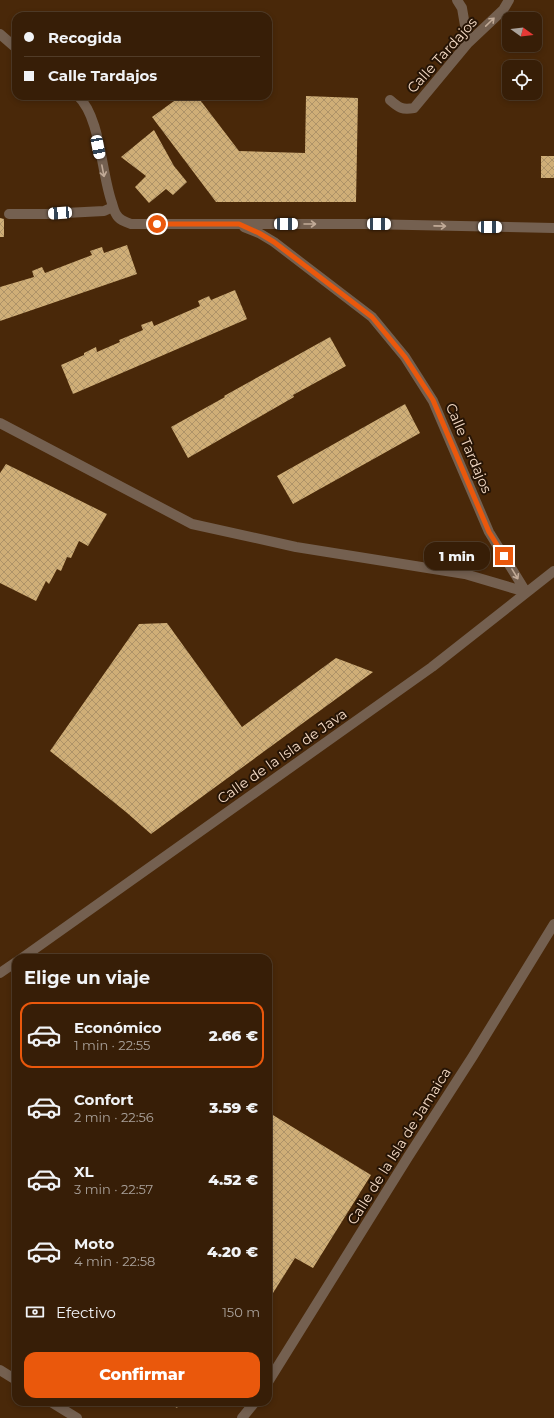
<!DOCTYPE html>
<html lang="es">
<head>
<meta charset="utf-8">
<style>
  body { margin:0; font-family:Montserrat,sans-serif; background:#3e2711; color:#f1f3f6; height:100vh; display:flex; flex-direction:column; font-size:15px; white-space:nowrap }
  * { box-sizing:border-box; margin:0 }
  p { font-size:13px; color:#aaa29b }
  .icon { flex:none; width:22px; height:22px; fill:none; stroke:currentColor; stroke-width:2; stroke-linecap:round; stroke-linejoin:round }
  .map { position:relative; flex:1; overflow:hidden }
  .panel { position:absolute; left:12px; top:954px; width:260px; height:452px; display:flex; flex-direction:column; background:#371e07; border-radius:12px; box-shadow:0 2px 6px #0003,0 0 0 1px #513c28 }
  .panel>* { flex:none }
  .top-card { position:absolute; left:12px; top:12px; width:260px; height:88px; border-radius:12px; box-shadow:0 2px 6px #0003,0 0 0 1px #513c28; display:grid; align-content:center; height:88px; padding:0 12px; background:#371e07 }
  .needle { width:26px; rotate:105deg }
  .controls { position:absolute; left:502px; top:12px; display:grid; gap:8px }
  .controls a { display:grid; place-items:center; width:40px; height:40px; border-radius:8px; background:#371e07; box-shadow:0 2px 6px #0003,0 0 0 1px #513c28; font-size:20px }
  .end { position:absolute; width:18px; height:18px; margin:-9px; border:5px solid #ea580c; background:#fff; box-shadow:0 0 0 2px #fff }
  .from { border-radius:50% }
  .bubble { position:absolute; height:28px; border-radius:12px; background:#371e07; box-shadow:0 2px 6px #0003,0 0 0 1px #513c28; font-size:13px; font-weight:800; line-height:28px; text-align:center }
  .car { position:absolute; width:12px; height:24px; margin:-12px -6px; border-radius:5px; box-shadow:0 0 3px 1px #0007; background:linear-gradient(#fff 24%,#345 0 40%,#fff 0 76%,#345 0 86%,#fff 0) }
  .top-card b { display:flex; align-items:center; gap:14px; height:38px; font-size:15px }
  .top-card b+b { border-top:1px solid #513c28 }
  .top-card i { width:10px; height:10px; background:#f1f3f6 }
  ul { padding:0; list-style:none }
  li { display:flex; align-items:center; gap:12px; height:66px; margin:0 8px 6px; padding:0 4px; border:2px solid transparent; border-radius:12px }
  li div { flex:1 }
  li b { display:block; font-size:15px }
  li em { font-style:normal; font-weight:800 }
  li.selected { border-color:#ea580c }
  li>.icon { width:36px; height:36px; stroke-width:1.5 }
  h2 { padding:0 12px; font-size:18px; line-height:48px }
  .pay { display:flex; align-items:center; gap:10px; height:44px; padding:0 12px; font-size:15px }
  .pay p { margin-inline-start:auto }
  .cta { display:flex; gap:8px; margin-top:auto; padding:8px 12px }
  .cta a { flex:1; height:46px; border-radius:12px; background:#ea580c; color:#fff; font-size:16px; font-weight:800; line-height:46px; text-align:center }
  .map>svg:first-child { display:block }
  .building { fill:url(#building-cross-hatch) }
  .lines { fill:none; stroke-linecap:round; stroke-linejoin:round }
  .minor { stroke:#746050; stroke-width:10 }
  .oneway { stroke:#c1aa97 }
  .route { stroke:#ea580c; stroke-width:5 }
  .labels { text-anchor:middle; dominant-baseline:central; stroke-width:4; stroke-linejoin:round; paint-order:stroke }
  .street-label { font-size:14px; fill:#f5dbc6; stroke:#261405 }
</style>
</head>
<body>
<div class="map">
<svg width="554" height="1418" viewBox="0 0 554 1418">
  <defs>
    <pattern id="building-cross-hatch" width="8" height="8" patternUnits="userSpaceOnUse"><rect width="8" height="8" fill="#cfae77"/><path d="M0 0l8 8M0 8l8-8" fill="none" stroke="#ae9368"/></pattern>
  </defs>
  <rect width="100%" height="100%" fill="#492809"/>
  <path class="building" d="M181 96H197L239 151 305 153 306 96 358 98 356 202H216L152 117Z
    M154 130 174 166 187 182 173 195 166 189 149 203 135 187 146 176 121 157Z
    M541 156H554V178H541Z
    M0 218 4 219V237H0Z
    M127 245 137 274 0 321V287L34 277 32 271 42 267 45 273 92 255 90 251 102 247 104 253Z
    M235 290 247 319 73 394 61 365 84 355V353L96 347 97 352 120 342 119 340 143 330 141 325 152 321 154 326 200 306 198 301 209 296 211 300Z
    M330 337 346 366 293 395 294 397 188 458 171 427 225 397 224 396Z
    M405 404 420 433 293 504 277 476Z
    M6 464 107 514 88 546 79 541 71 558 67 557 61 571 57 569 49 584 46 581 36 601 0 583V473Z
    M167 623 242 727 336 658 373 672 151 834 126 812 50 751 139 624Z
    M268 1112 371 1175 313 1268 295 1258 268 1301Z
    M167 1402H180L177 1408Z"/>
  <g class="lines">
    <path class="minor" d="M457 0 462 8 468 43
      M0 34 16 48
      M78 96C101 118 101 173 112 203 113 206 114 211 116 214 119 220 125 222 131 224H363L554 228
      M390 100C399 108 402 110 414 108L468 43 503 10 509 0
      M9 214H46L104 211 113 207
      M244 227 259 233 274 242 372 317 405 357 433 401 489 532 526 592
      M0 423 192 524 296 547 465 574 526 592
      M22 958 432 667 554 571
      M0 973 16 962
      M0 1370 16 1380
      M268 1382 408 1157 473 1056 554 924
      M51 1402 77 1418
      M242 1418 255 1402"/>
  </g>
  <defs><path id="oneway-shaft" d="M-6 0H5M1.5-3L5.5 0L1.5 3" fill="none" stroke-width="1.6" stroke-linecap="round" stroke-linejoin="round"/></defs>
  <g class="oneway">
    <use href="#oneway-shaft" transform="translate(490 22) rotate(-44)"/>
    <use href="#oneway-shaft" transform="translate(103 171) rotate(79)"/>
    <use href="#oneway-shaft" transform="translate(310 224)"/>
    <use href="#oneway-shaft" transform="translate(440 226) rotate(1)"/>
    <use href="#oneway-shaft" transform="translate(515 574) rotate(59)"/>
  </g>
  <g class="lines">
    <path class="route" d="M157 224H239L259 233 274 242 372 317 405 357 433 400 489 532 504 556"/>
  </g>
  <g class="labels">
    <g class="street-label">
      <text transform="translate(442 55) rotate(-48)">Calle Tardajos</text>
      <text transform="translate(469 448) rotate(67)">Calle Tardajos</text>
      <text transform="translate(282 756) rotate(-35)">Calle de la Isla de Java</text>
      <text transform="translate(399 1146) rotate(-58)">Calle de la Isla de Jamaica</text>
    </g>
  </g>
</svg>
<div class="controls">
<a><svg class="needle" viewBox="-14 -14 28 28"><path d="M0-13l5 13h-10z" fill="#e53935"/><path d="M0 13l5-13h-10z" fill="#aaa29b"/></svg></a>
<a><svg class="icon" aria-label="locate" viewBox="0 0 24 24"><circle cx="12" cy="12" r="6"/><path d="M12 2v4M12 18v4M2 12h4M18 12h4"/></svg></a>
</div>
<i class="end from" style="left:157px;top:224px"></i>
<i class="end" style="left:504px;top:556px"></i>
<div class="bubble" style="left:424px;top:542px;width:66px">1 min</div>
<i class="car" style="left:98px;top:147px;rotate:169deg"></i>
<i class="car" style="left:60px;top:213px;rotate:266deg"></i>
<i class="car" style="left:286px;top:224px;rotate:90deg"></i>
<i class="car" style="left:379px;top:224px;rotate:91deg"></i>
<i class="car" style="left:490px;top:227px;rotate:91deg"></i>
<div class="top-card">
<b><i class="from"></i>Recogida</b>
<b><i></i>Calle Tardajos</b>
</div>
<section class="panel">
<h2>Elige un viaje</h2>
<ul>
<li class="selected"><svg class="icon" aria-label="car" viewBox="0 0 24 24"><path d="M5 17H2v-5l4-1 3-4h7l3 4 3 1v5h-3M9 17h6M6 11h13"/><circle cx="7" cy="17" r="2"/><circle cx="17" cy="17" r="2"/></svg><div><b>Económico</b><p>1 min · 22:55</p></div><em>2.66 €</em></li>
<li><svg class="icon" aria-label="car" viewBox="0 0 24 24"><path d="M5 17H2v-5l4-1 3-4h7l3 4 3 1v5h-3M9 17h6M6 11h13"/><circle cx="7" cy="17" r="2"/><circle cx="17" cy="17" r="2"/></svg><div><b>Confort</b><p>2 min · 22:56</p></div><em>3.59 €</em></li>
<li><svg class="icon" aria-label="car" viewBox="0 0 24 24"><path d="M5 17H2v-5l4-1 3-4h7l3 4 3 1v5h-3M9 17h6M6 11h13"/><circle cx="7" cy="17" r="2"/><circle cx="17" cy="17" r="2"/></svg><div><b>XL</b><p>3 min · 22:57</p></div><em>4.52 €</em></li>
<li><svg class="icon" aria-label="car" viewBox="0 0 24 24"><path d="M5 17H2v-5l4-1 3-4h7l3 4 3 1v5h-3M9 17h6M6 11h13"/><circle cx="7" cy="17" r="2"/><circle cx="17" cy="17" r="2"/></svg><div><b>Moto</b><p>4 min · 22:58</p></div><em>4.20 €</em></li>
</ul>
<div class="pay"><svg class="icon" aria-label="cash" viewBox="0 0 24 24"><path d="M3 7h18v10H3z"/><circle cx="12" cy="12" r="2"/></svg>Efectivo<p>150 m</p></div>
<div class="cta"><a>Confirmar</a></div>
</section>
</div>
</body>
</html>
